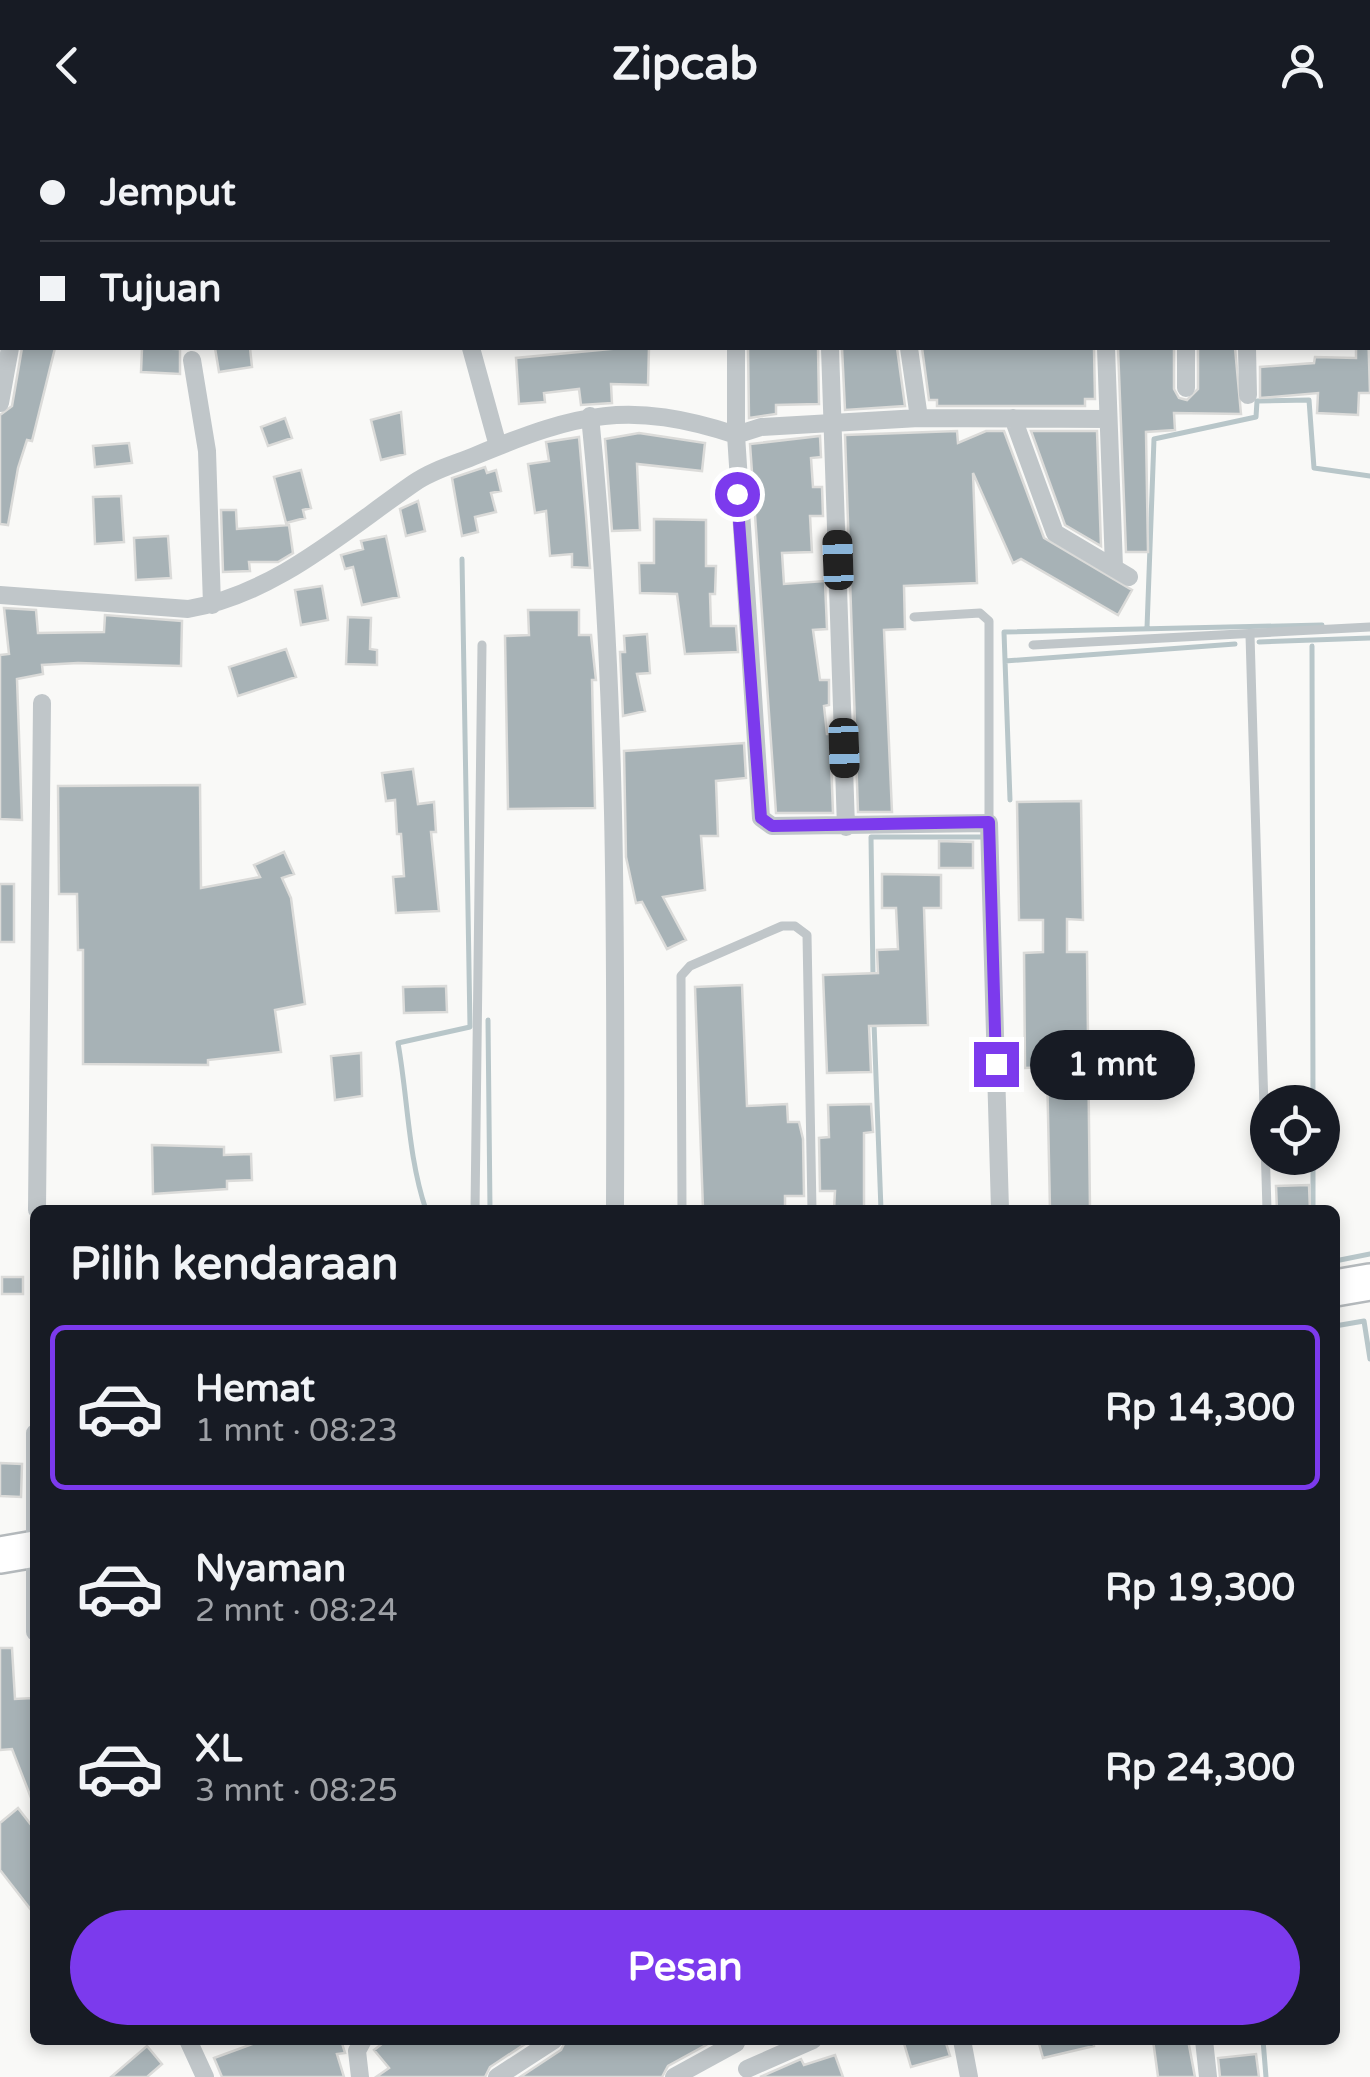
<!DOCTYPE html>
<html lang="id">
<head>
<meta charset="utf-8">
<style>
  body { margin:0; font-family:"Varela Round",sans-serif; background:#20242c; color:#f1f3f6; height:100vh; display:flex; flex-direction:column; font-size:38px; white-space:nowrap }
  * { box-sizing:border-box; margin:0 }
  p { font-size:32px; color:#9ea1a6 }
  .icon { flex:none; width:55px; height:55px; fill:none; stroke:currentColor; stroke-width:2; stroke-linecap:round; stroke-linejoin:round }
  .map { position:relative; flex:1; overflow:hidden }
  .side { position:absolute; left:30px; top:1075px; width:1310px; height:840px; display:flex; flex-direction:column; background:#171b24; border-radius:15px; box-shadow:0 5px 15px #0003 }
  .side>* { flex:none }
  .guide { position:absolute; left:0px; top:0px; width:1370px; height:220px; box-shadow:0 5px 15px #0003; display:grid; align-content:center; height:220px; padding:0 40px; background:#171b24 }
  .controls { position:absolute; left:1250px; top:955px; display:grid; gap:20px }
  .controls a { display:grid; place-items:center; width:90px; height:90px; border-radius:50%; background:#171b24; box-shadow:0 5px 15px #0003; font-size:50px }
  .end { position:absolute; width:45px; height:45px; margin:-22px; border:12px solid #7c3aed; background:#fff; box-shadow:0 0 0 5px #fff }
  .from { border-radius:50% }
  .bubble { position:absolute; height:70px; border-radius:35px; background:#171b24; box-shadow:0 5px 15px #0003; font-size:32px; font-weight:700; line-height:70px; text-align:center }
  .car { position:absolute; width:30px; height:60px; margin:-30px -15px; border-radius:12px; box-shadow:0 0 8px 2px #0007; background:linear-gradient(#222 24%,#8ab4d8 0 40%,#222 0 76%,#8ab4d8 0 86%,#222 0) }
  .guide b { display:flex; align-items:center; gap:35px; height:95px; font-size:38px }
  .guide b+b { border-top:2px solid #363941 }
  .guide i { width:25px; height:25px; background:#f1f3f6 }
  ul { padding:0; list-style:none }
  li { display:flex; align-items:center; gap:30px; height:165px; margin:0 20px 15px; padding:0 20px; border:5px solid transparent; border-radius:15px }
  li div { flex:1 }
  li b { display:block; font-size:38px }
  li em { font-style:normal; font-weight:700 }
  li.active { border-color:#7c3aed }
  li>.icon { width:90px; height:90px; stroke-width:1.5 }
  h2 { padding:0 40px; font-size:45px; line-height:120px }
  .button { display:flex; gap:20px; margin-top:auto; padding:20px 40px }
  .button a { flex:1; height:115px; border-radius:60px; background:#7c3aed; color:#fff; font-size:40px; font-weight:700; line-height:115px; text-align:center }
  header { display:flex; justify-content:space-between; align-items:center; height:130px; padding:0 40px; background:#171b24; font-size:45px; font-weight:700 }
  .map>svg:first-child { display:block }
  .lines { fill:none; stroke-linecap:round; stroke-linejoin:round }
  .stream { stroke:#b8c6c9; stroke-width:5 }
  .building { fill:#a7b2b6; stroke:#dbdbd9; stroke-width:2.5 }
  .highway-casing { stroke:#b4b9bc; stroke-width:40 }
  .lane { stroke:#c0c6c9; stroke-width:9 }
  .street { stroke:#c0c6c9; stroke-width:18 }
  .highway { stroke:#fff; stroke-width:35 }
  .route { stroke:#7c3aed; stroke-width:12 }
</style>
</head>
<body>
<header><svg class="icon" aria-label="back" viewBox="0 0 24 24"><path d="M15 5l-7 7 7 7"/></svg>Zipcab<svg class="icon" aria-label="person" viewBox="0 0 24 24"><circle cx="12" cy="8" r="4"/><path d="M4 21q1-7 8-7t8 7"/></svg></header>
<div class="map">
<svg width="1370" height="1947" viewBox="0 0 1370 1947">
  <rect width="100%" height="100%" fill="#f9f9f7"/>
  <g class="lines">
    <path class="stream" d="M1147 498 1154 309 1256 287 1257 271 1309 270 1314 338 1370 346
      M1259 512 1370 508
      M1312 516 1313 972
      M1005 531 1235 514
      M1010 670 1004 502 1322 495
      M873 847 871 707H984
      M488 890 490 1080
      M874 893 881 1080
      M426 1080C408 1027 408 969 398 913L470 897 462 429
      M1313 1080V1028
      M1335 1131 1370 1124
      M1335 1196 1364 1191 1370 1229
      M1263 1910 1266 1947"/>
  </g>
  <path class="building" d="M1368 196 1370 263H1359L1358 285 1317 283 1318 263 1260 268V237L1314 233 1315 227 1356 228V218H1368Z
    M22 218H55L32 311 27 310 18 338 8 395 0 394V285L12 276Z
    M142 218 180 219V244L141 242Z
    M215 218H250L252 237 219 242Z
    M621 218H649L648 255 611 254 612 273 581 275 579 259 544 263 545 272 519 274 516 228Z
    M748 218H818L819 274 776 275V284L749 288Z
    M842 218H897L905 276 845 280Z
    M922 218H1094L1095 269H1085V276H937V270H929Z
    M1118 218H1174V259L1179 268 1187 270 1198 259V218H1235L1241 284 1174 283 1175 300 1146 302 1148 422H1126Z
    M401 282 405 324 381 330 371 290Z
    M285 288 292 308 268 316 261 297Z
    M957 301 958 313 986 301H1004L1044 408 1132 460 1118 485 1021 429 1013 433 973 343 977 453 904 456 905 499 884 500 892 682H858L845 305Z
    M1031 301H1097L1101 416 1065 395Z
    M639 303 705 313 702 341 637 334 640 400 612 401 605 309Z
    M820 306 821 327 811 328 813 357H822L823 386H810L812 422 782 423 784 454 825 451 827 499 813 500 820 550H829V575L824 576 827 604H830L833 683H776L750 314Z
    M579 307 586 386 590 438 572 437V424L550 426 546 381 535 383 528 334 549 331 546 312Z
    M129 313 132 333 95 337 93 316Z
    M485 337 487 343 496 340 501 361 491 363 496 382 475 387 478 402 462 406 452 348Z
    M301 340 311 378 303 380 305 388 286 393 274 347Z
    M121 366 124 412 95 414 93 367Z
    M418 371 425 401 406 406 400 379Z
    M221 380H236L237 399 289 395 293 423 278 432H249L250 441 223 442Z
    M654 389 706 390V436H716L715 464H710L711 496H736L738 522 685 524 677 464 640 463 639 433H654Z
    M168 406 171 448 136 450 134 408Z
    M386 406 399 467 362 475 353 437 345 439 341 425 363 419 361 411Z
    M322 456 328 490 301 495 295 460Z
    M4 478 36 480 38 503 104 502 105 485 182 491 181 536 78 533 42 535 43 544 17 549 22 690 0 689V525L9 524Z
    M528 480H579V505H591L596 550H592L595 678 508 679 505 506 529 505Z
    M348 487 371 488 370 519 377 520V535L346 534Z
    M647 504 650 543 637 544 645 581 623 586 620 522H625L624 506Z
    M286 519 296 547 238 566 229 537Z
    M744 613 746 648 716 651 718 706H701L705 760 663 767 686 810 667 819 642 772 636 773 626 727 624 621Z
    M413 639 418 674 434 672 436 702H431L439 781 396 783 393 747 404 746 401 704H397L395 670 386 671 382 643Z
    M200 655 201 758 260 747 254 735 284 722 294 744 282 748 291 768 305 874 275 880 281 922 208 930V935L83 934V820H78L77 764H59L58 656Z
    M1081 671 1083 790 1067 789V822H1087L1090 1080H1050L1047 937 1025 938 1024 823 1043 822V790H1019L1017 672Z
    M939 711 973 712V738H939Z
    M882 744 941 745V778H924L928 895 869 896 871 942 827 943 823 845 878 843 877 820 898 819 896 778H882Z
    M0 754H14V812H0Z
    M742 855 747 976 787 974 788 992H799L803 1009 804 1066H785V1080L703 1079 695 857Z
    M446 856 447 882 404 883 403 857Z
    M361 923 362 966 335 970 331 926Z
    M871 974 873 1002 864 1003V1080H834L835 1061H820L819 1008 829 1007 828 975Z
    M152 1015 224 1017V1025L251 1024 252 1050 227 1051V1059L153 1064Z
    M1309 1055 1310 1080H1277L1276 1056Z
    M2 1147H23V1164H2Z
    M0 1333 22 1334 21 1367 0 1366Z
    M0 1518H12L15 1569 33 1568 35 1678 12 1619 0 1620Z
    M18 1678 35 1700V1785L0 1740V1693Z
    M263 1910H341L345 1923 337 1924 344 1947H222L214 1928Z
    M387 1910H531L490 1937 485 1947H376L389 1938 374 1920Z
    M566 1910H703L706 1915 668 1936 662 1947H520L561 1920Z
    M903 1910H945L950 1926 911 1937Z
    M1038 1910H1093L1094 1916 1043 1928Z
    M1153 1910H1188L1195 1947H1158Z
    M147 1916 162 1934 147 1947H111Z
    M1256 1924 1259 1947H1220L1218 1928Z
    M835 1925 843 1947H760L801 1929 804 1935Z"/>
  <g class="lines">
    <defs>
      <path id="highway" d="M1335 1158 1370 1152
        M0 1425 35 1419"/>
    </defs>
    <use href="#highway" class="highway-casing"/>
    <path class="lane" d="M914 487 980 483 989 491V693
      M1250 505 1267 1080
      M1033 515 1370 497
      M475 1080 482 515
      M682 1080 681 846 690 836 782 796H795L807 805 812 1080"/>
    <path class="street" d="M221 0 222 2
      M288 0 289 2
      M405 0 406 2
      M497 0 498 2
      M797 0V2
      M950 0 951 2
      M1037 0V2
      M1090 0 1093 2
      M1233 0 1234 2
      M384 2 390 0
      M1144 2 1157 1
      M1368 39 1370 38
      M0 42 2 44
      M471 218 498 316
      M830 218 846 697
      M909 218 919 288
      M1106 218 1114 437
      M1186 218V258
      M1247 218 1248 265
      M192 230 207 321 212 475
      M0 273 10 218
      M590 286C617 549 616 816 615 1080
      M1013 288 1055 403 1129 447
      M0 465 188 479C275 464 343 402 414 353 432 340 456 334 477 325 578 283 629 270 736 305V218
      M37 1080 42 573
      M1000 1080 989 693 772 696 761 688 736 305 761 297 919 288 1107 289
      M35 1303V1502
      M188 1910 205 1947
      M962 1910 969 1947
      M1204 1910 1208 1947
      M747 1939 813 1910
      M360 1947 357 1921 363 1910
      M497 1947 554 1910
      M674 1947 736 1913"/>
    <use href="#highway" class="highway"/>
  </g>
  <g class="lines">
    <path class="route" d="M737 364 761 688 772 696 989 692 996 934"/>
  </g>
</svg>
<div class="controls">
<a><svg class="icon" aria-label="locate" viewBox="0 0 24 24"><circle cx="12" cy="12" r="6"/><path d="M12 2v4M12 18v4M2 12h4M18 12h4"/></svg></a>
</div>
<i class="end from" style="left:737px;top:364px"></i>
<i class="end" style="left:996px;top:934px"></i>
<div class="bubble" style="left:1030px;top:900px;width:165px">1 mnt</div>
<i class="car" style="left:838px;top:430px;rotate:358deg"></i>
<i class="car" style="left:844px;top:618px;rotate:178deg"></i>
<div class="guide">
<b><i class="from"></i>Jemput</b>
<b><i></i>Tujuan</b>
</div>
<section class="side">
<h2>Pilih kendaraan</h2>
<ul>
<li class="active"><svg class="icon" aria-label="car" viewBox="0 0 24 24"><path d="M5 17H2v-5l4-1 3-4h7l3 4 3 1v5h-3M9 17h6M6 11h13"/><circle cx="7" cy="17" r="2"/><circle cx="17" cy="17" r="2"/></svg><div><b>Hemat</b><p>1 mnt · 08:23</p></div><em>Rp 14,300</em></li>
<li><svg class="icon" aria-label="car" viewBox="0 0 24 24"><path d="M5 17H2v-5l4-1 3-4h7l3 4 3 1v5h-3M9 17h6M6 11h13"/><circle cx="7" cy="17" r="2"/><circle cx="17" cy="17" r="2"/></svg><div><b>Nyaman</b><p>2 mnt · 08:24</p></div><em>Rp 19,300</em></li>
<li><svg class="icon" aria-label="car" viewBox="0 0 24 24"><path d="M5 17H2v-5l4-1 3-4h7l3 4 3 1v5h-3M9 17h6M6 11h13"/><circle cx="7" cy="17" r="2"/><circle cx="17" cy="17" r="2"/></svg><div><b>XL</b><p>3 mnt · 08:25</p></div><em>Rp 24,300</em></li>
</ul>
<div class="button"><a>Pesan</a></div>
</section>
</div>
</body>
</html>
